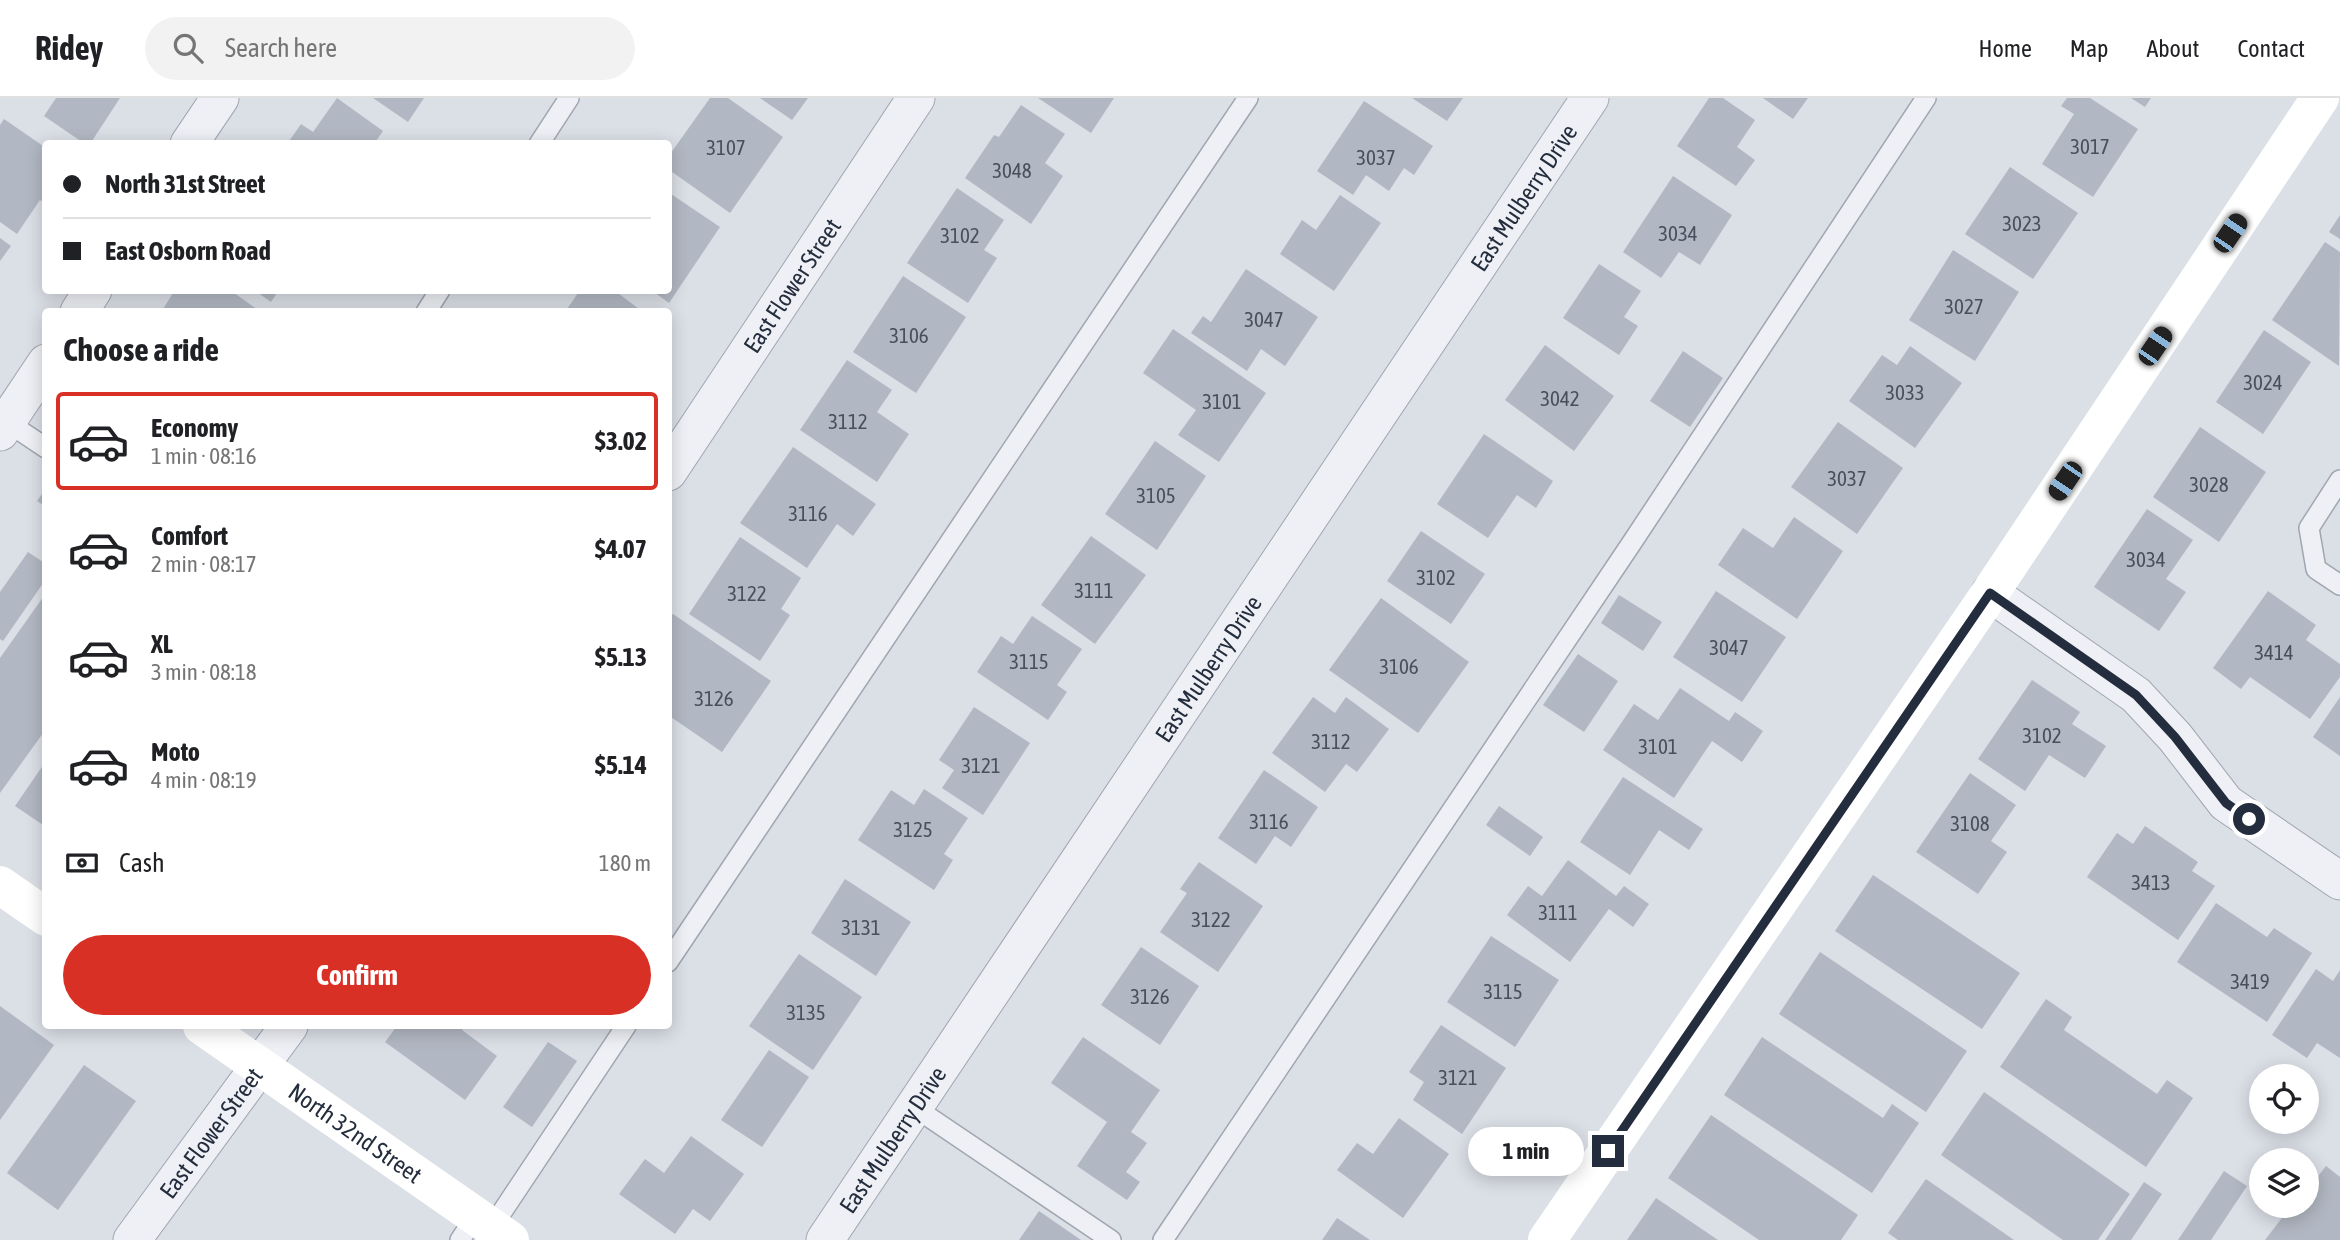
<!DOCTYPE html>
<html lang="en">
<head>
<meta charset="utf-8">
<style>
  body { margin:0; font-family:"Asap Condensed",sans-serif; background:#f2f2f2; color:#202124; height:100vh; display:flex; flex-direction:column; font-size:26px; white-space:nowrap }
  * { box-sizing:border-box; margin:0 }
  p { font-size:23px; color:#757577 }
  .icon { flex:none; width:38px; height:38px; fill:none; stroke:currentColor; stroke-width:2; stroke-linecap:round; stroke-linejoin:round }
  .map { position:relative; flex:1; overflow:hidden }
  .panel { position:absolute; left:42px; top:210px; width:630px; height:721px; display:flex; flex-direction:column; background:#fff; border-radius:7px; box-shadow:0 4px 18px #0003 }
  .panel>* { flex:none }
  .hud { position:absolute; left:42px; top:42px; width:630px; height:154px; border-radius:7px; box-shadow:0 4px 18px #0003; display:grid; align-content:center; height:154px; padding:0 21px; background:#fff }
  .fabs { position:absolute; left:2249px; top:966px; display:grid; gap:14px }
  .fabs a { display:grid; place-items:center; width:70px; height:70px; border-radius:50%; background:#fff; box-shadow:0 4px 18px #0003; font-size:35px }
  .end { position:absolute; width:32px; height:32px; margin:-16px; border:9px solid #242d3d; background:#fff; box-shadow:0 0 0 4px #fff }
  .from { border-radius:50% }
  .bubble { position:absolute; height:49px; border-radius:24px; background:#fff; box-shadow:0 4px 18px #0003; font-size:23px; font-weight:700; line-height:49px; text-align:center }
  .car { position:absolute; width:21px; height:42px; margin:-21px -10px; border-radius:9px; box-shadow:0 0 5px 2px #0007; background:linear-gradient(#222 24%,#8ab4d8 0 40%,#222 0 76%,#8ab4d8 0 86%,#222 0) }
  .hud b { display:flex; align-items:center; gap:24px; height:66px; font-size:26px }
  .hud b+b { border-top:2px solid #e0e0e0 }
  .hud i { width:18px; height:18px; background:#202124 }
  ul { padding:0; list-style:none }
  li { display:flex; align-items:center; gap:21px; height:98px; margin:0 14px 10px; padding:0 7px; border:4px solid transparent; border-radius:7px }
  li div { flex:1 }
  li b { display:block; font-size:26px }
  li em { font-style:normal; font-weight:700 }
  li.active { border-color:#d93025 }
  li>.icon { width:63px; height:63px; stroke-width:1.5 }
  h2 { padding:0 21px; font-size:32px; line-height:84px }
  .pay { display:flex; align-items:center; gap:18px; height:77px; padding:0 21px; font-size:26px }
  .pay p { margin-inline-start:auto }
  .primary-button { display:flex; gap:14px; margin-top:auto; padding:14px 21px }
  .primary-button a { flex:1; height:80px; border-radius:42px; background:#d93025; color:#fff; font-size:28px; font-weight:700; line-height:80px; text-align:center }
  header { display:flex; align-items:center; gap:42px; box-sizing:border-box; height:98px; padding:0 35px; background:#fff; border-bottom:2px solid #e0e0e0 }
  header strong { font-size:33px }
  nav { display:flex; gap:38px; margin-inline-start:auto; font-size:24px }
  .search { width:490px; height:63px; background:#f2f2f2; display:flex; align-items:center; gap:18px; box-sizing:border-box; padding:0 24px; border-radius:38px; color:#757577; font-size:26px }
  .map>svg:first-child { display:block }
  .building { fill:#b2b8c3 }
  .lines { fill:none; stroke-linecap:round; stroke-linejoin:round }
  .lane-casing { stroke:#a0a6b0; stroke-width:22 }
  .street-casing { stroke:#a0a6b0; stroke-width:39 }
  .lane { stroke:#eef0f5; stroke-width:19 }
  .street { stroke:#eef0f5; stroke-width:37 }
  .secondary { stroke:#fff; stroke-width:38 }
  .route { stroke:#242d3d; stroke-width:9 }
  .labels { text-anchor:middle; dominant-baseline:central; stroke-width:6; stroke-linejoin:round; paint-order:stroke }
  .number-label { font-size:21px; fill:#48505e }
  .street-label { font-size:24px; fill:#242d3d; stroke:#eaeef4 }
</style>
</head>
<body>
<header>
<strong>Ridey</strong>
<div class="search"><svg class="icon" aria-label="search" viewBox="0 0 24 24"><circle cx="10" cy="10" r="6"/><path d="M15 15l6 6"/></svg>Search here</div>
<nav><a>Home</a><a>Map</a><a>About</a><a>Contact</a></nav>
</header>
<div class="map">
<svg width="2340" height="1142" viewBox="0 0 2340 1142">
  <rect width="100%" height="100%" fill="#dbdfe6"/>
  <path class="building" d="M56 0H120L90 46H85L44 18Z
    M337 0 383 33 374 46H287L301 26 313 34Z
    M373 0H424L408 24Z
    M710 0H728L783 39 730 115 668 71V59Z
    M760 0H808L792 22Z
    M1038 0H1114L1091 35Z
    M1412 0H1463L1447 23Z
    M1709 0H1723L1755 22 1737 49 1755 62 1736 88 1677 48Z
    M1763 0H1808L1793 21Z
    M2067 0H2090L2138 31 2093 99 2042 66 2074 16 2061 8Z
    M2131 0H2151L2145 9Z
    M1364 3 1433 48 1414 77 1404 70 1389 93 1366 77 1353 97 1317 73Z
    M1021 7 1065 36 1045 65 1063 78 1031 126 965 80 994 37 999 39Z
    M4 21 46 50V106L40 102 17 136 0 124V27Z
    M2010 69 2078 115 2033 181 1965 136Z
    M1673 78 1732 117 1700 167 1679 154 1661 180 1623 154Z
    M957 90 1004 122 984 152 997 160 968 205 907 165Z
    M668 94 720 129 669 205 651 192H668Z
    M1340 97 1381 125 1334 193 1280 156 1302 122 1316 132Z
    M2340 117V141L2329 134Z
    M0 140 11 148 0 163Z
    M2325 144 2340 154 2339 268 2272 222Z
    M1953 152 2019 194 1975 263 1909 222Z
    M1599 166 1641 193 1624 219 1638 228 1619 257 1563 220Z
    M1246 171 1318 219 1285 268 1261 251 1247 273 1191 235 1203 218 1211 224Z
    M903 178 966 219 916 295 853 254Z
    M175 192H230L261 214H161Z
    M254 192H279L271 204Z
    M580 192H614L643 214H565Z
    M1173 231 1266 295 1219 364 1178 337 1196 312 1143 275Z
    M2264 232 2311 264 2263 336 2216 304Z
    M1545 247 1614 298 1574 353 1505 302Z
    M1910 248 1962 285 1915 350 1849 303 1882 257 1897 267Z
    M1683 253 1723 280 1690 329 1650 303Z
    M847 262 892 292 877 314 909 336 877 384 800 332Z
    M1838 324 1903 370 1857 436 1791 389Z
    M2200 329 2266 374 2219 444 2153 399Z
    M1484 336 1553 383 1536 410 1517 397 1488 440 1437 406Z
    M1155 343 1206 378 1157 452 1105 416Z
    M793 349 876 406 853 438 837 426 807 470 740 425Z
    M46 390V409L37 403Z
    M2147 411 2193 442 2166 481 2186 494 2159 533 2094 489Z
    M1794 419 1843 453 1797 521 1718 467 1743 430 1773 450Z
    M1421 433 1485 476 1451 526 1387 483Z
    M1091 438 1146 477 1095 546 1041 507Z
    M740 439 801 480 781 511 790 517 760 563 689 516Z
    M28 454 46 466V481L3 543 0 541V494Z
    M1716 493 1786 539 1742 604 1673 559Z
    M2268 493 2316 527 2306 542 2340 566V579L2310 621 2250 579 2241 591 2213 570Z
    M46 495V631L0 695V560Z
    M1619 497 1662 524 1643 553 1601 525Z
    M1381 500 1469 564 1418 635 1329 572Z
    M673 516 771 583 722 654 668 617V522Z
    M1032 518 1082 551 1057 587 1067 594 1048 622 977 574 1001 538 1013 546Z
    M1578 556 1618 583 1584 634 1543 607Z
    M2032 582 2080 614 2072 626 2106 648 2085 680 2049 657 2025 693 1978 661Z
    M1680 590 1729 623 1735 614 1763 633 1742 664 1712 643 1674 700 1603 652 1634 606 1658 622Z
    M1313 599 1335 615 1346 599 1389 631 1357 674 1346 666 1325 694 1272 655Z
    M2340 599V658L2313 639Z
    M974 609 1030 645 983 717 942 690 954 672 939 662Z
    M46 663V729L15 708Z
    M1264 672 1318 709 1291 749 1275 738 1256 766 1218 740Z
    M1970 675 2016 707 1991 743 2007 754 1978 796 1916 754Z
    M1623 679 1703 731 1689 752 1659 732 1630 777 1580 744Z
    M924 691 968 720 944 756 953 762 934 792 858 742 891 692 914 707Z
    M1499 708 1543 739 1530 758 1486 727Z
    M2145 728 2198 764 2192 773 2215 788 2178 842 2087 779 2117 735 2133 746Z
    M1568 762 1616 798 1624 788 1649 806 1633 829 1609 811 1570 864 1507 817 1528 788 1542 798Z
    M1199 764 1263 808 1218 874 1160 834 1187 795 1180 791Z
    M1873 777 2020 875 1982 931 1835 833Z
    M845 781 911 824 876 878 811 835Z
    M2216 805 2267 839 2274 830 2312 855 2267 924 2177 864Z
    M1491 838 1559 882 1515 949 1447 904Z
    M1141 849 1199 888 1160 947 1101 907Z
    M1820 854 1967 953 1926 1014 1779 916Z
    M799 856 862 899 813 972 749 928Z
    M2316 871 2333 883 2340 872V960L2317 945 2307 960 2272 937Z
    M2046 901 2072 919 2064 932 2157 996 2167 982 2193 1000 2146 1069 2000 969Z
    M0 908 54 947 0 1022Z
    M1441 927 1506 970 1462 1036 1413 1002 1424 984 1409 974Z
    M397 928H465L462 932 497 958 465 1002 385 944Z
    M1083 939 1160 992 1131 1034 1147 1045 1126 1074 1140 1084 1127 1102 1077 1068 1107 1024 1051 985Z
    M1762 939 1883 1020 1892 1006 1919 1025 1872 1095 1724 997Z
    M548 944 577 963 532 1029 503 1009Z
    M769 952 809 979 762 1049 721 1022Z
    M84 967 136 1003 58 1112 7 1075Z
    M1984 994 2130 1096 2098 1142H2063L1941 1057Z
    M1711 1017 1858 1117 1841 1142H1759L1668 1080Z
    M1399 1020 1449 1056 1403 1120 1337 1072 1357 1045 1373 1056Z
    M691 1038 744 1076 710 1123 693 1111 675 1136 619 1096 645 1061 664 1075Z
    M2326 1068 2340 1079V1142H2265L2291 1108H2306V1094Z
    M2224 1073 2247 1088 2211 1142H2178Z
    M1926 1081 2014 1142H1898L1888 1135Z
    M2144 1084 2162 1096 2131 1142H2105Z
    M1656 1100 1718 1142H1627Z
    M1039 1113 1081 1142H1019Z
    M1337 1120 1370 1142H1322Z"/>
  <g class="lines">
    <defs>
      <path id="lane" d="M539 46 569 0
        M426 214 440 192
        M1 320 46 350
        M2340 382 2309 430 2316 471 2340 487
        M668 864 1248 0
        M914 1009 1111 1142
        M492 1129 626 928
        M460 1142 476 1118
        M1163 1142 1631 446 1926 0"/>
      <g id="street">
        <path d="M189 46 220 0"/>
        <path d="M79 214 93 192"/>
        <path d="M0 334 46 265"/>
        <path id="s1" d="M668 374 916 0"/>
        <path d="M1990 495 2136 597 2175 639 2226 705 2340 783"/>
        <path id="s2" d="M132 1142 289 928"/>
        <path id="s3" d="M825 1142 1590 0"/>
      </g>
    </defs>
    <use href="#lane" class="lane-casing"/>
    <use href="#street" class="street-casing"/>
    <use href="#lane" class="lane"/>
    <use href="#street" class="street"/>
    <g class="secondary">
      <path d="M0 787 46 819"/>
      <path id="s4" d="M202 928 510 1142"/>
      <path d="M1547 1142 1990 495 2320 0"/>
    </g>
  </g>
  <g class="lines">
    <path class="route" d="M1608 1053 1990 495 2136 597 2175 639 2226 705 2249 721"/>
  </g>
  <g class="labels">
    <g class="number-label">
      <text x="2090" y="48">3017</text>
      <text x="726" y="49">3107</text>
      <text x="1376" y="59">3037</text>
      <text x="1012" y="72">3048</text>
      <text x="2022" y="125">3023</text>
      <text x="1678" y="135">3034</text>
      <text x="960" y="137">3102</text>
      <text x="1964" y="208">3027</text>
      <text x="1264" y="221">3047</text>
      <text x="909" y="237">3106</text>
      <text x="2263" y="284">3024</text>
      <text x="1905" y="294">3033</text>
      <text x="1560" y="300">3042</text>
      <text x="1222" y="303">3101</text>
      <text x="848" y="323">3112</text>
      <text x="1847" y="380">3037</text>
      <text x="2209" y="386">3028</text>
      <text x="1156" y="397">3105</text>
      <text x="808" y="415">3116</text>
      <text x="2146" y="461">3034</text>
      <text x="1436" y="479">3102</text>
      <text x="1094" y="492">3111</text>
      <text x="747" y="495">3122</text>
      <text x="1729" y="549">3047</text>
      <text x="2274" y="554">3414</text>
      <text x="1029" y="563">3115</text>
      <text x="1399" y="568">3106</text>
      <text x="714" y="600">3126</text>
      <text x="2042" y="637">3102</text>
      <text x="1331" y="643">3112</text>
      <text x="1658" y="648">3101</text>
      <text x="981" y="667">3121</text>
      <text x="1269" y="723">3116</text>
      <text x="1970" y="725">3108</text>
      <text x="913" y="731">3125</text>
      <text x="2151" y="784">3413</text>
      <text x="1558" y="814">3111</text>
      <text x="1211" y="821">3122</text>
      <text x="861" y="829">3131</text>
      <text x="2250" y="883">3419</text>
      <text x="1503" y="893">3115</text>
      <text x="1150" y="898">3126</text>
      <text x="806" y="914">3135</text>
      <text x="1458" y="979">3121</text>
    </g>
    <g class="street-label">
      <text stroke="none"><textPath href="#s3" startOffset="1255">East Mulberry Drive</textPath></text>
      <text stroke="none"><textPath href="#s1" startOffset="224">East Flower Street</textPath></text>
      <text stroke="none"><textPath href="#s3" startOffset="688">East Mulberry Drive</textPath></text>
      <text stroke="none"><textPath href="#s2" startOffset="133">East Flower Street</textPath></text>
      <text stroke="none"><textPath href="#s4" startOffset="187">North 32nd Street</textPath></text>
      <text stroke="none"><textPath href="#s3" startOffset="121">East Mulberry Drive</textPath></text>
    </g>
  </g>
</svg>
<div class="fabs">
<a><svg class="icon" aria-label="locate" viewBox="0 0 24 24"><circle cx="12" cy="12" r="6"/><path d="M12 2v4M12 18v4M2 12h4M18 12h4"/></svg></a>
<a><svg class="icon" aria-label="layers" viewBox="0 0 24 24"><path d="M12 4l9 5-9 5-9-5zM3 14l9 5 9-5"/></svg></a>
</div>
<i class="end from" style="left:2249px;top:721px"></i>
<i class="end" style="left:1608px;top:1053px"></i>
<div class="bubble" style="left:1468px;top:1029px;width:116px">1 min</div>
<i class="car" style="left:2230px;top:135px;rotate:34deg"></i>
<i class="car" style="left:2155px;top:248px;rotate:34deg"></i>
<i class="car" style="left:2065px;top:383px;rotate:214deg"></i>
<div class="hud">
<b><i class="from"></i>North 31st Street</b>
<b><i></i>East Osborn Road</b>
</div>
<section class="panel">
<h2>Choose a ride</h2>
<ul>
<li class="active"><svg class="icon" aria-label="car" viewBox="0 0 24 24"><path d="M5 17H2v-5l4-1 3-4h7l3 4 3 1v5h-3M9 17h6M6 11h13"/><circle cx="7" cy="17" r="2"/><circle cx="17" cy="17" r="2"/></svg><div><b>Economy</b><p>1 min · 08:16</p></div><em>$3.02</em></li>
<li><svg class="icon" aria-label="car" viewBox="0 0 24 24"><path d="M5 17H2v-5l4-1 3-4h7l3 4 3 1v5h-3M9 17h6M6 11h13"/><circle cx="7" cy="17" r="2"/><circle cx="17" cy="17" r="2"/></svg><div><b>Comfort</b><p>2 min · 08:17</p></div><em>$4.07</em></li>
<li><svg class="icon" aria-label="car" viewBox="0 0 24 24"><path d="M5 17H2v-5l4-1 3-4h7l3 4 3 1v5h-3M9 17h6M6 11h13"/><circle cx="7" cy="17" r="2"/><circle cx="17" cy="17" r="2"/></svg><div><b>XL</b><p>3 min · 08:18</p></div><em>$5.13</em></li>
<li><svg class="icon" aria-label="car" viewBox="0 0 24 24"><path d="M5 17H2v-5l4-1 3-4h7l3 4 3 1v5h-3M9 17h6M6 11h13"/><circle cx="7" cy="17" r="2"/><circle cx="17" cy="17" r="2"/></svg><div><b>Moto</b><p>4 min · 08:19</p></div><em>$5.14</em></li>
</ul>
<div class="pay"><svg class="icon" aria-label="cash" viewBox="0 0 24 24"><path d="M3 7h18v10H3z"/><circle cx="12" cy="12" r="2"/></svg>Cash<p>180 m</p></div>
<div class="primary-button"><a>Confirm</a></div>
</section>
</div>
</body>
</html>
